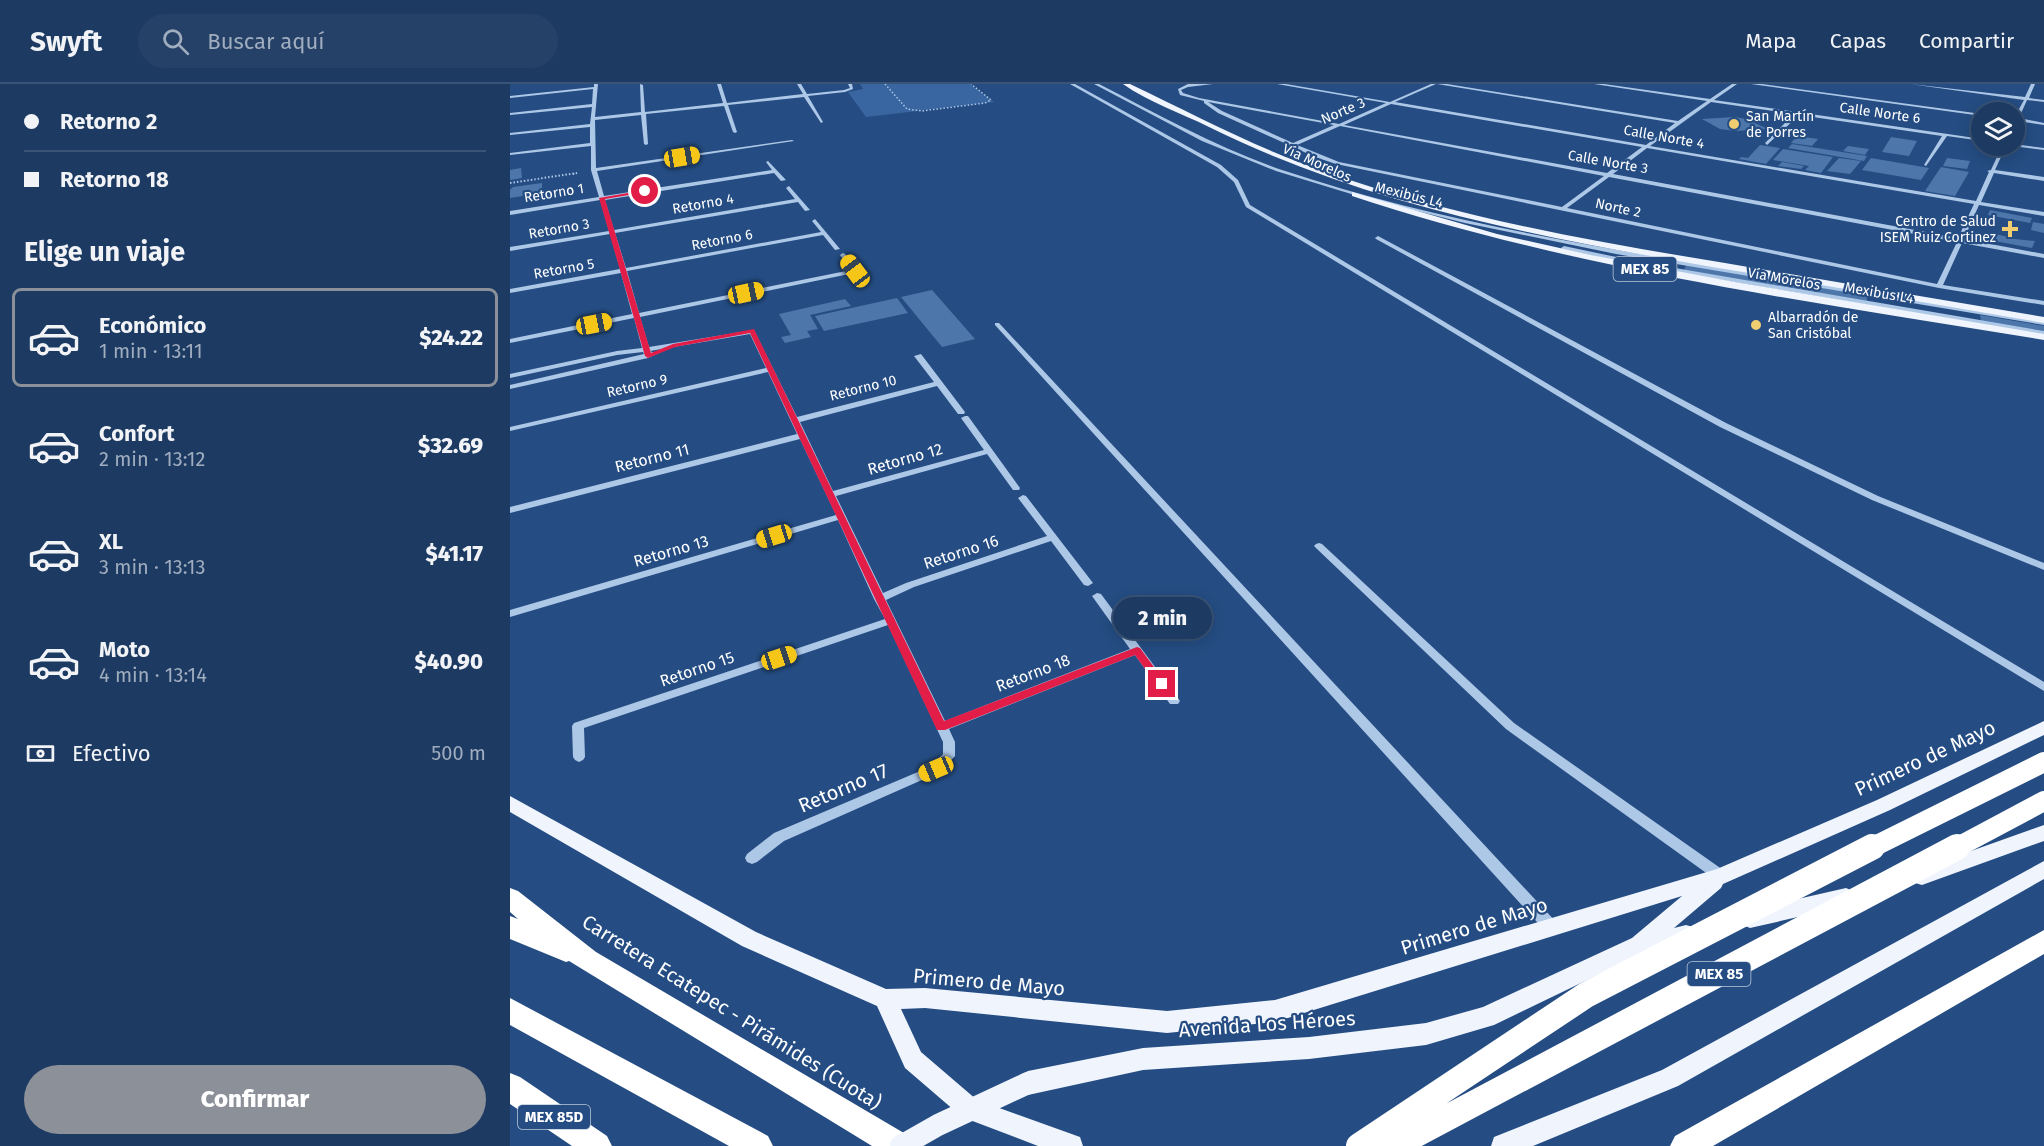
<!DOCTYPE html>
<html lang="es">
<head>
<meta charset="utf-8">
<style>
  body { margin:0; font-family:"Fira Sans",sans-serif; background:#254168; color:#f1f3f6; height:100vh; display:flex; flex-direction:column; font-size:22px; white-space:nowrap }
  * { box-sizing:border-box; margin:0 }
  p { font-size:20px; color:#a0adbe }
  .icon { flex:none; width:33px; height:33px; fill:none; stroke:currentColor; stroke-width:2; stroke-linecap:round; stroke-linejoin:round }
  .map { position:relative; flex:1; overflow:hidden }
  .sheet { display:flex; flex-direction:column; background:#1c3a62; width:510px }
  .sheet>* { flex:none }
  .hud { display:grid; align-content:center; height:132px; padding:0 24px; background:#1c3a62 }
  .tools { position:absolute; left:1461px; top:18px; display:grid; gap:12px }
  .tools a { display:grid; place-items:center; width:54px; height:54px; border-radius:50%; background:#1c3a62; box-shadow:0 3px 15px #0003,0 0 0 2px #3a5477; font-size:30px }
  .end { position:absolute; width:27px; height:27px; margin:-14px; border:8px solid #e11d48; background:#fff; box-shadow:0 0 0 3px #fff }
  .from { border-radius:50% }
  .bubble { position:absolute; height:42px; border-radius:21px; background:#1c3a62; box-shadow:0 3px 15px #0003,0 0 0 2px #3a5477; font-size:20px; font-weight:800; line-height:42px; text-align:center }
  .car { position:absolute; width:18px; height:36px; margin:-18px -9px; border-radius:8px; box-shadow:0 0 4px 2px #0007; background:linear-gradient(#f5c518 24%,#345 0 40%,#f5c518 0 76%,#345 0 86%,#f5c518 0) }
  .hud b { display:flex; align-items:center; gap:21px; height:57px; font-size:22px }
  .hud b+b { border-top:2px solid #3a5477 }
  .hud i { width:15px; height:15px; background:#f1f3f6 }
  ul { padding:0; list-style:none }
  li { display:flex; align-items:center; gap:18px; height:99px; margin:0 12px 9px; padding:0 12px; border:3px solid transparent; border-radius:9px }
  li div { flex:1 }
  li b { display:block; font-size:22px }
  li em { font-style:normal; font-weight:800 }
  li.selected { border-color:#8c9099 }
  li>.icon { width:54px; height:54px; stroke-width:1.5 }
  h2 { padding:0 24px; font-size:27px; line-height:72px }
  .pay { display:flex; align-items:center; gap:15px; height:66px; padding:0 24px; font-size:22px }
  .pay p { margin-inline-start:auto }
  .primary-button { display:flex; gap:12px; margin-top:auto; padding:12px 24px }
  .primary-button a { flex:1; height:69px; border-radius:36px; background:#8c9099; color:#fff; font-size:24px; font-weight:800; line-height:69px; text-align:center }
  header { display:flex; align-items:center; gap:36px; box-sizing:border-box; height:84px; padding:0 30px; background:#1c3a62; border-bottom:2px solid #3a5477 }
  header strong { font-size:28px }
  nav { display:flex; gap:33px; margin-inline-start:auto; font-size:21px }
  .search { width:420px; height:54px; background:#254168; display:flex; align-items:center; gap:15px; box-sizing:border-box; padding:0 21px; border-radius:33px; color:#a0adbe; font-size:22px }
  main { display:flex; flex:1; min-height:0 }
  .map>svg:first-child { display:block }
  .green { fill:#3966a0 }
  .building { fill:#4d77ab }
  .lines { fill:none; stroke-linecap:round; stroke-linejoin:round }
  .path-far1 { stroke:#adc7e7; stroke-width:1.5; stroke-dasharray:1.5 2; stroke-linecap:butt }
  .path { stroke:#adc7e7; stroke-width:2; stroke-dasharray:1.5 2; stroke-linecap:butt }
  .minor { fill:#adc7e7; fill-rule:evenodd }
  .major { fill:#eff4fd; fill-rule:evenodd }
  .highway { fill:#fff; fill-rule:evenodd }
  .major-bridge { stroke:#eff4fd; stroke-width:22 }
  .highway-bridge-far1 { stroke:#fff; stroke-width:20 }
  .highway-bridge { stroke:#fff; stroke-width:26 }
  .route { fill:#e11d48 }
  .poi-dot { fill:#f1cd71; stroke:#254d83; stroke-width:2 }
  .labels { text-anchor:middle; dominant-baseline:central; stroke-width:4.5; stroke-linejoin:round; paint-order:stroke }
  .far-street-label { font-size:14px; fill:#fff; stroke:#254d83 }
  .far-poi-label { font-size:14px; fill:#fff; stroke:#254d83; text-anchor:start }
  .shield { fill:#254d83; stroke:#becada; stroke-width:1.5 }
  .shield-label { font-size:15px; font-weight:bold; fill:#fff }
  .street-label { font-size:16px; fill:#fff; stroke:#254d83 }
  .near-street-label { font-size:20px; fill:#fff; stroke:#254d83 }
</style>
</head>
<body>
<header>
<strong>Swyft</strong>
<div class="search"><svg class="icon" aria-label="search" viewBox="0 0 24 24"><circle cx="10" cy="10" r="6"/><path d="M15 15l6 6"/></svg>Buscar aquí</div>
<nav><a>Mapa</a><a>Capas</a><a>Compartir</a></nav>
</header>
<main>
<section class="sheet">
<div class="hud">
<b><i class="from"></i>Retorno 2</b>
<b><i></i>Retorno 18</b>
</div>
<h2>Elige un viaje</h2>
<ul>
<li class="selected"><svg class="icon" aria-label="car" viewBox="0 0 24 24"><path d="M5 17H2v-5l4-1 3-4h7l3 4 3 1v5h-3M9 17h6M6 11h13"/><circle cx="7" cy="17" r="2"/><circle cx="17" cy="17" r="2"/></svg><div><b>Económico</b><p>1 min · 13:11</p></div><em>$24.22</em></li>
<li><svg class="icon" aria-label="car" viewBox="0 0 24 24"><path d="M5 17H2v-5l4-1 3-4h7l3 4 3 1v5h-3M9 17h6M6 11h13"/><circle cx="7" cy="17" r="2"/><circle cx="17" cy="17" r="2"/></svg><div><b>Confort</b><p>2 min · 13:12</p></div><em>$32.69</em></li>
<li><svg class="icon" aria-label="car" viewBox="0 0 24 24"><path d="M5 17H2v-5l4-1 3-4h7l3 4 3 1v5h-3M9 17h6M6 11h13"/><circle cx="7" cy="17" r="2"/><circle cx="17" cy="17" r="2"/></svg><div><b>XL</b><p>3 min · 13:13</p></div><em>$41.17</em></li>
<li><svg class="icon" aria-label="car" viewBox="0 0 24 24"><path d="M5 17H2v-5l4-1 3-4h7l3 4 3 1v5h-3M9 17h6M6 11h13"/><circle cx="7" cy="17" r="2"/><circle cx="17" cy="17" r="2"/></svg><div><b>Moto</b><p>4 min · 13:14</p></div><em>$40.90</em></li>
</ul>
<div class="pay"><svg class="icon" aria-label="cash" viewBox="0 0 24 24"><path d="M3 7h18v10H3z"/><circle cx="12" cy="12" r="2"/></svg>Efectivo<p>500 m</p></div>
<div class="primary-button"><a>Confirmar</a></div>
</section>
<div class="map">
<svg width="1534" height="1062" viewBox="0 0 1534 1062">
  <rect width="100%" height="100%" fill="#254d83"/>
  <path class="green" d="M350 0H460L484 18 356 33 338 8 353 5Z"/>
  <path class="building" d="M1225 33 1236 35 1258 45 1225 47 1210 45 1192 35Z
    M1287 52 1308 55 1302 62 1281 59Z
    M1381 53 1407 57 1399 72 1372 68Z
    M1282 60 1357 72 1354 77 1278 64Z
    M1250 61 1270 64 1256 80 1229 75 1231 73 1238 74Z
    M1338 62 1359 65 1355 71 1333 67Z
    M1273 65 1323 73 1311 89 1295 86 1299 82 1263 76Z
    M1329 74 1351 77 1340 90 1317 87Z
    M1361 74 1419 84 1411 96 1352 86Z
    M1437 74 1460 77 1457 85 1433 82Z
    M1272 78 1294 82 1291 85 1268 82Z
    M1431 83 1459 88 1445 112 1415 107Z
    M11 84 12 94 0 96V86Z
    M32 99V109L0 114V106L3 103Z
    M1480 126 1522 134 1520 139 1478 131Z
    M1523 138 1534 140V149L1521 146Z
    M1482 149 1505 155 1525 157 1522 164 1479 156Z
    M1176 181 1357 211V217L1174 186Z
    M422 206 465 255 432 263 391 213Z
    M387 214 398 229 314 247 305 232Z
    M335 215 341 222 300 231 308 245 297 247 301 253 275 259 271 253 281 251 269 230Z
    M1470 231 1534 242V247L1471 237Z"/>
  <g class="lines">
    <path class="path-far1" d="M375 0 397 25 412 27 475 19 481 16 461 0
      M63 90 67 89"/>
    <path class="path" d="M0 99 67 89"/>
    <path class="minor" d="M84 0H88L85 33 131 28 130 0 133 1 135 28 213 19 207 0H211L217 19 293 10 287 0H291L297 10 334 6 340 4 338 0H342L343 5 335 8 298 12 313 38 311 39 294 13 218 21 227 48 225 49 223 48 214 22 136 30 138 60 136 61 134 60 131 31 85 36 86 84 282 56 284 57 87 87 94 112 262 86 256 78 258 77 276 96 271 97 264 89 95 116 104 146 285 115 276 104 279 102 300 126 295 127 288 118 105 149 116 184 311 148 302 137 305 135 330 165 325 166 313 151 117 187 129 229 341 186 330 171 333 169 335 170 355 196 350 197 344 189 130 233 139 263 244 246 287 333 424 298 404 272 411 270 455 328 454 330H448L427 302 290 338 323 407 474 366 451 334 455 332H458L510 404 509 406H503L477 370 326 412 373 509 396 499 537 452 508 414 513 411 516 412 583 499 578 502 574 501 541 457 404 503 376 516 435 637 620 565 582 512 587 509 591 510 668 614 670 617 668 620H660L625 571 439 645 445 658V672L430 688 274 757 247 778 242 780 237 778 235 774 237 770 264 749 422 682 433 670V658L378 541 74 644 75 673 73 676 69 678 65 676 63 673 62 642 64 639 375 535 364 515 328 436 0 533V526L326 431 290 355 0 429V423L287 350 258 288 0 347V343L256 284 240 250 140 267 147 270 138 274 0 305V301L134 270 133 268 107 271 0 294V290L107 267 132 264 124 234 0 259V255L122 230 111 189 0 209V205L110 185 100 150 0 167V163L99 147 90 116 0 131V127L89 113 81 86V62L0 71V69L80 59V43L0 51V49L80 40 82 23 0 31V29L82 20 83 5 0 14V12L84 3Z
      M560 0H565L711 81 728 96 740 121 1534 598V607L736 123 724 98 707 83Z
      M584 0H589C649 31 708 64 772 86 913 133 1062 159 1209 183 1317 201 1426 219 1534 237V241L1106 170 955 139 851 113 766 87 692 57Z
      M678 0H703L678 3 671 6 673 9 689 14 829 40 876 19 767 0H776L880 18 921 0H926L885 18 1136 61 1165 39 927 0H937L1168 37 1197 17 1084 0H1094L1200 15 1222 0H1227L1204 16 1472 55V57L1437 52 1416 82 1414 81 1432 52 1289 31 1257 61 1255 59 1284 30 1201 18 1140 62 1466 117 1479 88 1477 87 1481 86 1492 62H1496L1485 86 1534 93V97L1484 89 1471 118 1534 128V132L1469 121 1454 155 1534 170V174L1452 159 1433 201 1534 217V221L1429 204 826 80 805 73 708 29 694 19V17L670 11 668 5ZM698 18 824 41 783 59 712 27ZM881 20 1132 63 1097 89 834 41ZM830 42 1094 92 1052 123 829 78 787 61ZM1137 64 1464 120 1448 154 1103 90ZM1099 93 1447 158 1427 200 1057 124Z
      M1241 0H1252L1472 30V32Z
      M1400 0 1515 13 1521 0H1525L1519 14 1534 16V18L1517 16 1509 34 1534 39V41L1508 37 1504 41V34L1514 16Z
      M1504 60 1534 64V66L1502 62Z
      M868 152 1216 339 1368 412 1534 479V486L1362 416 1210 343 866 155 865 154Z
      M1054 162 1130 178 1534 247V251L1130 182 1052 165 1051 164Z
      M485 239H489L1047 839 1049 844 1047 849 1042 850 1037 849 485 241Z
      M809 459 812 460 1004 639 1216 788 1218 792 1216 796 1211 798 1206 796 996 645 806 464 804 462 806 460Z"/>
    <path class="major" d="M613 0H620C685 31 748 65 816 88 945 133 1080 157 1215 179 1321 197 1428 215 1534 233V239C1423 220 1313 201 1202 183 1030 153 856 121 699 43 671 29 638 18 613 0Z
      M842 108 987 150 1081 171 1225 198 1534 250V256C1302 218 1066 186 842 112Z
      M1534 637V651L1380 726 1213 800 1211 804 1164 844 1176 841 1183 843 1186 850 1183 857 1129 871 984 941 916 961 799 975 633 986 518 1011 510 1007 506 999 510 991 518 987 633 964 799 953 916 939 973 923 1122 854 1172 812 765 938 657 949 415 924 391 925 411 968 467 1016 570 1053 573 1062H528L452 1033 395 984 367 922 232 862 0 728V712L246 848 376 905 415 904 657 927 765 916 1207 785 1367 716Z
      M1534 741V757L1412 801 1405 799 1402 793 1405 787Z
      M1534 777V795L1168 1002 1023 1062H981L984 1053 1152 986Z
      M1336 804 1343 807 1346 813 1343 819 1336 822 1240 844 1233 841 1230 835 1233 829 1240 826Z"/>
    <path class="highway" d="M0 804 8 807 86 868 399 1052 404 1062H362L59 877 56 878 0 855V832L8 835 0 828Z
      M1534 846V870L1203 1062H1160L1165 1052Z
      M0 914 258 1052 263 1062H219L0 941Z
      M0 989 10 993 97 1052 102 1062H62L0 1020Z"/>
    <path class="major-bridge" d="M391 1062 428 1041 518 999"/>
    <path class="highway-bridge-far1" d="M1359 765 1534 678
      M1444 765 1534 717"/>
    <path class="highway-bridge" d="M849 1062 1076 911 1362 763
      M884 1062 1447 763"/>
  </g>
  <path class="route" d="M135 106 137 108 95 115 141 269 163 260 244 245 434 637 627 563 630 564 655 598V603H648L625 571 435 646H427L240 249 165 263 138 274 135 272 89 114Z"/>
  <g class="poi-dot">
    <circle cx="1224" cy="40" r="6"/>
    <path d="M1497 136h6v6h6v6h-6v6h-6v-6h-6v-6h6z"/>
    <circle cx="1246" cy="241" r="6"/>
  </g>
  <g class="labels">
    <g class="far-street-label">
      <text transform="translate(833 27) rotate(-23)">Norte 3</text>
      <text transform="translate(1370 29) rotate(8)">Calle Norte 6</text>
      <text transform="translate(1154 53) rotate(10)">Calle Norte 4</text>
      <text transform="translate(1098 78) rotate(10)">Calle Norte 3</text>
      <text transform="translate(807 79) rotate(24)">Vía Morelos</text>
      <text transform="translate(44 109) rotate(-9)">Retorno 1</text>
      <text transform="translate(899 111) rotate(14)">Mexibús L4</text>
      <text transform="translate(193 120) rotate(-10)">Retorno 4</text>
      <text transform="translate(1108 124) rotate(12)">Norte 2</text>
      <text transform="translate(49 145) rotate(-10)">Retorno 3</text>
      <text transform="translate(212 156) rotate(-11)">Retorno 6</text>
      <text transform="translate(54 185) rotate(-10)">Retorno 5</text>
      <text transform="translate(1274 195) rotate(10)">Vía Morelos</text>
      <text transform="translate(1369 209) rotate(10)">Mexibús L4</text>
      <text transform="translate(127 302) rotate(-13)">Retorno 9</text>
      <text transform="translate(353 304) rotate(-14)">Retorno 10</text>
    </g>
    <g class="far-poi-label">
      <text x="1236" y="32">San Martín<tspan x="1236" dy="16">de Porres</tspan></text>
      <text x="1486" y="137" text-anchor="end">Centro de Salud<tspan x="1486" dy="16">ISEM Ruiz Cortinez</tspan></text>
      <text x="1258" y="233">Albarradón de<tspan x="1258" dy="16">San Cristóbal</tspan></text>
    </g>
    <g class="shield">
      <rect x="1103.5" y="173" width="63" height="24" rx="4.5"/>
      <rect x="1177.5" y="878" width="63" height="24" rx="4.5"/>
      <rect x="8" y="1021" width="72" height="24" rx="4.5"/>
    </g>
    <g class="shield-label">
      <text x="1135" y="185">MEX 85</text>
      <text x="1209" y="890">MEX 85</text>
      <text x="44" y="1033">MEX 85D</text>
    </g>
    <g class="street-label">
      <text transform="translate(142 374) rotate(-14)">Retorno 11</text>
      <text transform="translate(395 375) rotate(-16)">Retorno 12</text>
      <text transform="translate(161 467) rotate(-16)">Retorno 13</text>
      <text transform="translate(451 468) rotate(-18)">Retorno 16</text>
      <text transform="translate(187 585) rotate(-19)">Retorno 15</text>
      <text transform="translate(523 589) rotate(-21)">Retorno 18</text>
    </g>
    <g class="near-street-label">
      <text transform="translate(1415 674) rotate(-25)">Primero de Mayo</text>
      <text transform="translate(333 704) rotate(-23)">Retorno 17</text>
      <text transform="translate(964 842) rotate(-17)">Primero de Mayo</text>
      <text transform="translate(479 898) rotate(5)">Primero de Mayo</text>
      <text transform="translate(222 928) rotate(32)">Carretera Ecatepec - Pirámides (Cuota)</text>
      <text transform="translate(757 940) rotate(-4)">Avenida Los Héroes</text>
    </g>
  </g>
</svg>
<div class="tools">
<a><svg class="icon" aria-label="layers" viewBox="0 0 24 24"><path d="M12 4l9 5-9 5-9-5zM3 14l9 5 9-5"/></svg></a>
</div>
<i class="end from" style="left:135px;top:107px"></i>
<i class="end" style="left:652px;top:600px"></i>
<div class="bubble" style="left:603px;top:513px;width:99px">2 min</div>
<i class="car" style="left:172px;top:73px;rotate:81deg"></i>
<i class="car" style="left:345px;top:187px;rotate:323deg"></i>
<i class="car" style="left:236px;top:209px;rotate:78deg"></i>
<i class="car" style="left:84px;top:240px;rotate:79deg"></i>
<i class="car" style="left:264px;top:452px;rotate:253deg"></i>
<i class="car" style="left:269px;top:574px;rotate:72deg"></i>
<i class="car" style="left:426px;top:685px;rotate:247deg"></i>
</div>
</main>
</body>
</html>
